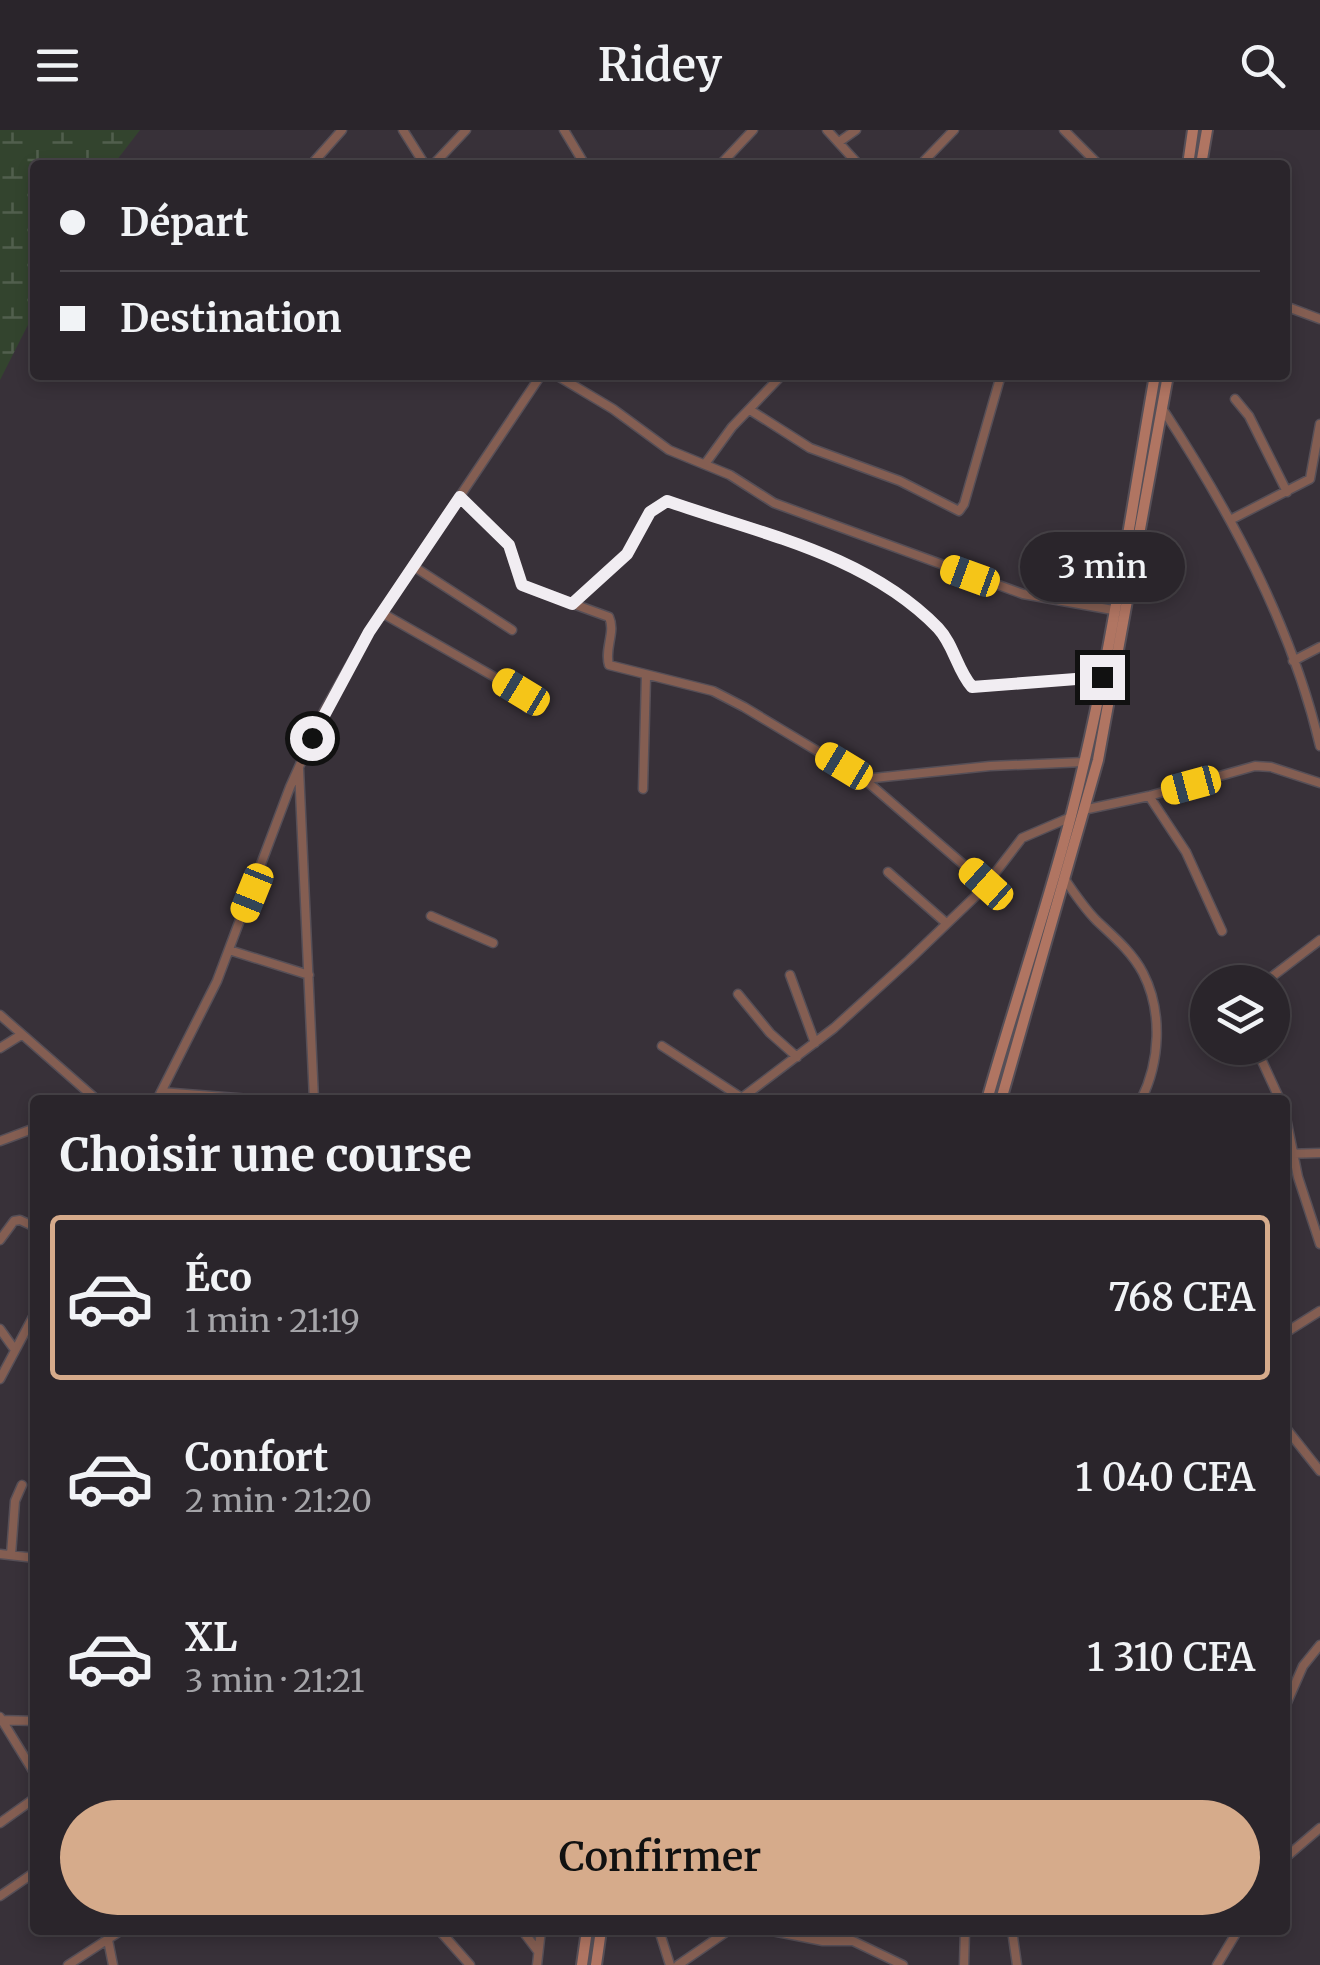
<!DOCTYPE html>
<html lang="fr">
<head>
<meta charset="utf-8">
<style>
  body { margin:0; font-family:Merriweather,serif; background:#322d33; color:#f1f3f6; height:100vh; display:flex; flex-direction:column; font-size:38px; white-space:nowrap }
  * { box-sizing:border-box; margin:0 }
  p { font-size:32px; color:#a5a5a9 }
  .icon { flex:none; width:55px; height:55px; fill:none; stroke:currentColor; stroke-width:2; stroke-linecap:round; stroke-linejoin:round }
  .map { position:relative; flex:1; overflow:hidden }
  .panel { position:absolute; left:30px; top:965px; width:1260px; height:840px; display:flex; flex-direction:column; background:#2a252b; border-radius:10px; box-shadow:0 5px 15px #0003,0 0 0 2px #464247 }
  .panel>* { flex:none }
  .banner { position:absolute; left:30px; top:30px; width:1260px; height:220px; border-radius:10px; box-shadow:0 5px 15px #0003,0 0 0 2px #464247; display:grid; align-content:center; height:220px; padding:0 30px; background:#2a252b }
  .tools { position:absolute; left:1190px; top:835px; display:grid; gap:20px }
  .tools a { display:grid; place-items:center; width:100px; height:100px; border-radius:50%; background:#2a252b; box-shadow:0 5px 15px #0003,0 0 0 2px #464247; font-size:50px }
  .end { position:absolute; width:45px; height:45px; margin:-22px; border:12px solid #f1edf2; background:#111; box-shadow:0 0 0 5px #111 }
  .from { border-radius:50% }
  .bubble { position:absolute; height:70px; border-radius:35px; background:#2a252b; box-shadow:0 5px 15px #0003,0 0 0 2px #464247; font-size:32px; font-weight:600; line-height:70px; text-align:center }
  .car { position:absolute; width:30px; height:60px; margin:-30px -15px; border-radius:12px; box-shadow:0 0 8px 2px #0007; background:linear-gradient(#f5c518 24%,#345 0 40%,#f5c518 0 76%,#345 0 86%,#f5c518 0) }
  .banner b { display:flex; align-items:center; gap:35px; height:95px; font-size:38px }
  .banner b+b { border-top:2px solid #464247 }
  .banner i { width:25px; height:25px; background:#f1f3f6 }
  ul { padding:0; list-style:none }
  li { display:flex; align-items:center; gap:30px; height:165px; margin:0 20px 15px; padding:0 10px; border:5px solid transparent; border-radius:10px }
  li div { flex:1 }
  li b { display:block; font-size:38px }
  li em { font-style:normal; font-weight:600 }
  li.on { border-color:#d6ab8b }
  li>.icon { width:90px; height:90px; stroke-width:1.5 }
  h2 { padding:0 30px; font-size:45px; line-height:120px }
  .action { display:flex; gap:20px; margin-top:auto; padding:20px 30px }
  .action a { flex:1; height:115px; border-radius:60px; background:#d6ab8b; color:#111; font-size:40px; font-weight:600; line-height:115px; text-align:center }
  header { display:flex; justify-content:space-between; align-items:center; height:130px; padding:0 30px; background:#2a252b; font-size:45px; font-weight:600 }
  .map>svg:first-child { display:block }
  .wetland { fill:url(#wetland-marsh) }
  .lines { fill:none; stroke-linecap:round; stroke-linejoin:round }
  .street-casing { stroke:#564f57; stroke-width:11 }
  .secondary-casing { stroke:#564f57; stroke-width:14 }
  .street { stroke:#845e52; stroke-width:8 }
  .secondary { stroke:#b07562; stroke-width:10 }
  .route { stroke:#f1edf2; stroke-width:12 }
</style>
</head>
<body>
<header><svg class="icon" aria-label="menu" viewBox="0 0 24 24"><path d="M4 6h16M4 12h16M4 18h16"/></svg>Ridey<svg class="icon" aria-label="search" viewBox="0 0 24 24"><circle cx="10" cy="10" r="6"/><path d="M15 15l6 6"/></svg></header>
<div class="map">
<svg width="1320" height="1835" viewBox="0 0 1320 1835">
  <defs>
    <pattern id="wetland-marsh" width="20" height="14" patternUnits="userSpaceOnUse" patternTransform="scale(2.5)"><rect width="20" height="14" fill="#33442e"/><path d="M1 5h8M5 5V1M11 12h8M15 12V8" fill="none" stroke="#515f4d"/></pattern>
  </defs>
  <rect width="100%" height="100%" fill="#383139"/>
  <path class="wetland" d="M0 0H140L113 35H35V181L0 250Z"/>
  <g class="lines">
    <defs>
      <path id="street" d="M403 0 425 35
        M564 0 585 35
        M827 0 859 35
        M1064 0 1099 35
        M839 12 856 0
        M924 31 954 0
        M311 35 342 0
        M433 35 466 0
        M720 35 753 0
        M1285 176 1320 189
        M556 245 613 279 669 320 730 345 774 373 1023 464 1113 480
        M1235 269 1249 286 1287 362
        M1162 278C1230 382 1291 493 1320 616
        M750 280 810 318 900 351 959 381 964 374 1001 245
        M705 334 732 297 782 245
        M459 367 509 415 521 455 609 487C616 502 604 519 609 535L713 561 744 577 864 649 986 754
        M1232 389 1310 349 1320 294
        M413 436 512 500
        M572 474 627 425 650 383 667 371C761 404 866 424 938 498 954 515 957 540 973 557L1102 547
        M382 483 521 562 527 578
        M1293 531 1320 517
        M299 639 314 970
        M864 649 990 636 1084 632
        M643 659 646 547
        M1149 666 1186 722 1222 801
        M1083 680 1149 666 1255 636 1271 637 1320 653
        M888 742 945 792
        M1064 748C1074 763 1084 778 1097 791 1114 807 1132 822 1143 843 1163 882 1160 932 1141 970
        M431 786 493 813
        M229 820 309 845
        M790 845 815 913
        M1265 852 1320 810
        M738 864 770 903 797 927
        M0 885 97 970
        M662 916 742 968 760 970
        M0 918 21 905
        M1256 918 1280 970
        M161 962 262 970
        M157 970 217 851 290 657 324 581 369 502 541 245
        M739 970 834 898 909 830 982 760 1022 708 1071 687
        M1285 983 1298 1047 1320 1114
        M0 1011 35 998
        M1285 1024 1320 1023
        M0 1110 14 1091 20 1090 35 1097
        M0 1199 15 1220
        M1285 1203 1320 1181
        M0 1249 35 1183
        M1285 1297 1320 1341
        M0 1424 35 1428
        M11 1425 15 1371 22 1355
        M1285 1577 1303 1536 1320 1515
        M0 1587 35 1644
        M0 1590 35 1591
        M0 1693 35 1668
        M1285 1728 1320 1698
        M0 1766 35 1742
        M106 1800 113 1835
        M439 1800 470 1835
        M522 1800 537 1820
        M659 1800 670 1835
        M767 1800 823 1811H853L903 1835
        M1012 1800 1017 1835
        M68 1835 122 1800
        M537 1835 541 1800
        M678 1835 729 1800
        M964 1835 965 1800
        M1217 1835 1238 1800"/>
      <path id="secondary" d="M1188 35 1193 0
        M1201 35 1207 0
        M987 970C1014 875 1046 781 1071 686 1109 541 1129 392 1155 245
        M1001 970 1098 630 1168 245
        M582 1835 587 1800
        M596 1835 601 1800"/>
    </defs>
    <use href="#street" class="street-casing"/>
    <use href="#secondary" class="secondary-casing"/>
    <use href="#street" class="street"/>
    <use href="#secondary" class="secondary"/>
  </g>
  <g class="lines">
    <path class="route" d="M312 608 369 502 460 367 509 415 522 455 572 474 627 424 650 382 667 371C761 404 866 424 938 498 954 515 957 540 972 557L1102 547"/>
  </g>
</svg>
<div class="tools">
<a><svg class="icon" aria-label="layers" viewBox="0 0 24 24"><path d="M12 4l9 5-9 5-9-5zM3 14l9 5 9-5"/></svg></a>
</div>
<i class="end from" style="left:312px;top:608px"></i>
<i class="end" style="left:1102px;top:547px"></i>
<div class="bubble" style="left:1020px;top:402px;width:165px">3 min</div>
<i class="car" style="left:970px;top:446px;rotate:290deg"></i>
<i class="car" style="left:521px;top:562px;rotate:301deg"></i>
<i class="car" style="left:844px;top:636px;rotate:301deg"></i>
<i class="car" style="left:1191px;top:655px;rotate:255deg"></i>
<i class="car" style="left:986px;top:754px;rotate:312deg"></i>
<i class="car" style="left:252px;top:763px;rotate:202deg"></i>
<div class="banner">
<b><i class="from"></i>Départ</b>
<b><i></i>Destination</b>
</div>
<section class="panel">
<h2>Choisir une course</h2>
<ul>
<li class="on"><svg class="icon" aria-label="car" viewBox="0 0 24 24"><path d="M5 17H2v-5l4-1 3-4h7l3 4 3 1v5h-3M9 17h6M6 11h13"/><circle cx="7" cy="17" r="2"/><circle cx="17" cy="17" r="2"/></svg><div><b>Éco</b><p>1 min · 21:19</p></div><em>768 CFA</em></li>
<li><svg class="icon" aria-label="car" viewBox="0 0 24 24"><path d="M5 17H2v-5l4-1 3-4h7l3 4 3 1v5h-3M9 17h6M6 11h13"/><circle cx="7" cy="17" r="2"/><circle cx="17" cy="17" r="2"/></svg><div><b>Confort</b><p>2 min · 21:20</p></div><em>1 040 CFA</em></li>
<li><svg class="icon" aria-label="car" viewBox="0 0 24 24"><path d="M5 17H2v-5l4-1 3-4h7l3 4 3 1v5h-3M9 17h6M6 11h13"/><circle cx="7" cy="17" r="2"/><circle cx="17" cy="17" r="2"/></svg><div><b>XL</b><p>3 min · 21:21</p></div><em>1 310 CFA</em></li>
</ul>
<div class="action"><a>Confirmer</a></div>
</section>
</div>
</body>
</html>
